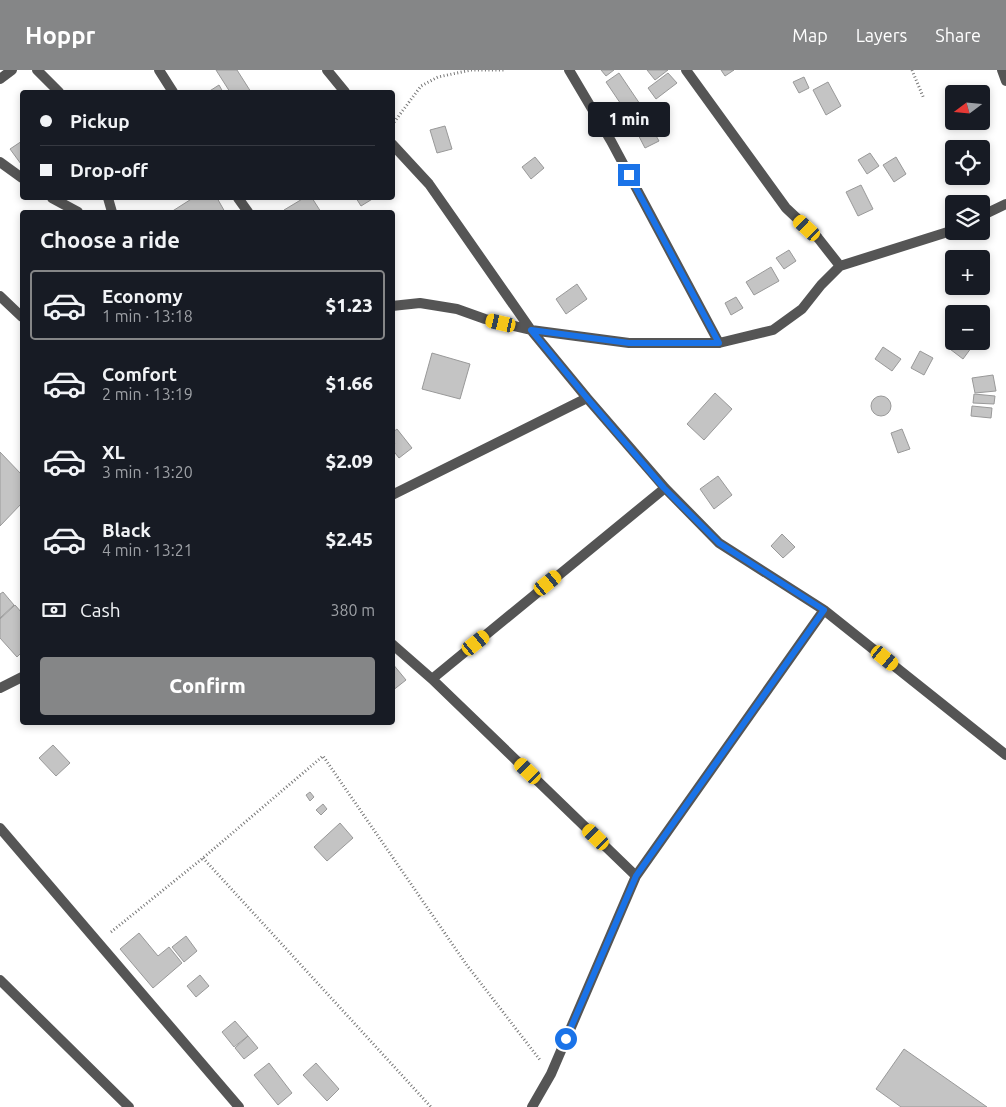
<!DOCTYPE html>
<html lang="en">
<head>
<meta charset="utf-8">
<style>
  body { margin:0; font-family:Ubuntu,sans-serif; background:#242831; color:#f1f3f6; height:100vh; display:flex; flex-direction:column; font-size:19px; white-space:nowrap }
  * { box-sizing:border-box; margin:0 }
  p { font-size:16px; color:#9ea1a6 }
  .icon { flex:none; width:28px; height:28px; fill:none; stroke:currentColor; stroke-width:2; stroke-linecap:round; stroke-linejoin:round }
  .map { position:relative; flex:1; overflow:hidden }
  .drawer { position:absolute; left:20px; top:140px; width:375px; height:515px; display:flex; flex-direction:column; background:#171b24; border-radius:5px; box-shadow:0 2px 8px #0003 }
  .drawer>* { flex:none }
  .guide { position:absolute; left:20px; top:20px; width:375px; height:110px; border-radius:5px; box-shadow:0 2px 8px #0003; display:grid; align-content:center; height:110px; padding:0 20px; background:#171b24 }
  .needle { width:32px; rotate:254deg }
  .controls { position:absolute; left:945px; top:15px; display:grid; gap:10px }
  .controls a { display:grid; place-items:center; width:45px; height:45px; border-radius:5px; background:#171b24; box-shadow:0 2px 8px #0003; font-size:25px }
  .end { position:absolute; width:22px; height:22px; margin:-11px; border:6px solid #1a73e8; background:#fff; box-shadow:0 0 0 2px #fff }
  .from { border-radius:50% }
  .bubble { position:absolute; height:35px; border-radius:5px; background:#171b24; box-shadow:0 2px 8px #0003; font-size:16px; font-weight:800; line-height:35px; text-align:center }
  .car { position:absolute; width:15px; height:30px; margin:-15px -8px; border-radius:6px; box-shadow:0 0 4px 1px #0007; background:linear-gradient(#f5c518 24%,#345 0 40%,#f5c518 0 76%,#345 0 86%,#f5c518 0) }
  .guide b { display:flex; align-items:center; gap:18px; height:48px; font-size:19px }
  .guide b+b { border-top:1px solid #363941 }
  .guide i { width:12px; height:12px; background:#f1f3f6 }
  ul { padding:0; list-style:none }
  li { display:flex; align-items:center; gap:15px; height:70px; margin:0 10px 8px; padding:0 10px; border:2px solid transparent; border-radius:5px }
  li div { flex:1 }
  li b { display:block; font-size:19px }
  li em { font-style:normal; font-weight:800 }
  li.selected { border-color:#858687 }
  li>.icon { width:45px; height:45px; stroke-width:1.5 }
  h2 { padding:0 20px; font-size:22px; line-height:60px }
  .pay { display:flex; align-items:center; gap:12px; height:55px; padding:0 20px; font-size:19px }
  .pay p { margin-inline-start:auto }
  .cta { display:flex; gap:10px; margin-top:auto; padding:10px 20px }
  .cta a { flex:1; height:58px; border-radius:5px; background:#858687; color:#fff; font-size:20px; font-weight:800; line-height:58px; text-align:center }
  header { display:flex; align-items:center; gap:30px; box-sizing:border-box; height:70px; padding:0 25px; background:#858687; color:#fff }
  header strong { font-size:24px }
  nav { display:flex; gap:28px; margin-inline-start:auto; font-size:18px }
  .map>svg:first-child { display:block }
  .building { fill:#c4c4c4; stroke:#999 }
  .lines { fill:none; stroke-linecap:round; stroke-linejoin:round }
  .path { stroke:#777; stroke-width:3; stroke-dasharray:1 2.5; stroke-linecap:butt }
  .minor { stroke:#555; stroke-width:10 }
  .route { stroke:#1a73e8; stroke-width:6 }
</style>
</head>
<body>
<header>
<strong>Hoppr</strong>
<nav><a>Map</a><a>Layers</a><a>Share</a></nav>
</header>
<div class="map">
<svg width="1006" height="1037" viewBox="0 0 1006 1037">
  <rect width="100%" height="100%" fill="#fff"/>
  <path class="building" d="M216 0H237L251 22H230Z
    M601 0H614L606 6Z
    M647 0H668L655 10Z
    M721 0H734L725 6Z
    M619 3 644 40 631 49 606 12Z
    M668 3 677 13 656 29 648 18Z
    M804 7 809 18 799 23 793 12Z
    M828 12 841 36 826 45 813 20Z
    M219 15 223 22H208Z
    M645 46 659 71 645 78 632 53Z
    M445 56 452 79 437 83 430 60Z
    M22 71V93L21 94 10 79Z
    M870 83 879 96 867 104 858 90Z
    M535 87 544 98 531 109 522 97Z
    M896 87 906 104 894 112 883 95Z
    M861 115 873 139 858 146 846 122Z
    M193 128H217L225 142H171Z
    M304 128H312L321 142H286L284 140Z
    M356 128H374L361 136Z
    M789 180 796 191 784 199 776 188Z
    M771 197 779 211 754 225 746 212Z
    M577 214 587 229 566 244 556 229Z
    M736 227 743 238 731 245 725 233Z
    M954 266V271H971L974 274 963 289 946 276Z
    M883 277 901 289 892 301 875 289Z
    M920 281 933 288 924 305 911 298Z
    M432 283 470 294 460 329 422 319Z
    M993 305 996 321 975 323 972 308Z
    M715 323 732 339 704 370 687 354Z
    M974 324 995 326 994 334 973 333Z
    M871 336a10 10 0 1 1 20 0a10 10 0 1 1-20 0Z
    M972 336 992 338 991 348 971 346Z
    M397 359 412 378 399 388 392 379V376L395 374 392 370V363Z
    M902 359 910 379 898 383 891 363Z
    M0 382 22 405V433L0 456Z
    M718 406 732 425 714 439 700 419Z
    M782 464 795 477 783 488 771 476Z
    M3 522 14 535 0 548V524Z
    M15 535 22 543V582L17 587 0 568V549Z
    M392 593 406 610 392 621Z
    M53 675 70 693 56 706 39 688Z
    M310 722 314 727 310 731 306 725Z
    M323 734 327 739 321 745 316 740Z
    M340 753 353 768 327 791 314 777Z
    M139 863 158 886 169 877 182 893 153 918 120 879Z
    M186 866 197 881 184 892 172 877Z
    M200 905 209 916 196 927 187 916Z
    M235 951 248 966 234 977 222 962Z
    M248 966 258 978 244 989 235 978Z
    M904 979 987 1037H901L876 1019Z
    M269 993 292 1023 278 1035 254 1005Z
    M316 993 339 1019 327 1031 303 1005Z"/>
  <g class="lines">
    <path class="path" d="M912 0 924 29
      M392 55 421 16 438 7 471 0H504
      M203 788 431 1037
      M111 862 203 788 323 686 466 894 540 990"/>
    <path class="minor" d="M37 0 59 22
      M159 0 173 22
      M327 0 345 22
      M569 0 611 71 719 273
      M686 0 786 138 818 168 840 196
      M1002 0 1006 11
      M0 9 12 0
      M392 74 429 114 531 260 587 328 665 418 719 473 824 540 1006 685
      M0 92 22 108
      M52 128 78 142
      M108 128 112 142
      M238 128 248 142
      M981 146 1006 134
      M0 226 22 247
      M392 236 420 233 457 239 485 249 531 260 629 273H719L773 260 802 239 821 215 840 196 954 160
      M392 425 587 328
      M392 574 432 609 636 806
      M432 609 665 418
      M0 618 22 607
      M0 758 239 1037
      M0 910 129 1037
      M532 1037 551 1004 636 806 824 540"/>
  </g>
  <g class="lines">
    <path class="route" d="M566 969 636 806 824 540 719 473 664 418 587 328 531 260 629 273H719L629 105"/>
  </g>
</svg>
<div class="controls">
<a><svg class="needle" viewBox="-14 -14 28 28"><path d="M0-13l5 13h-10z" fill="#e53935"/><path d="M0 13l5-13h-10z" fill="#9ea1a6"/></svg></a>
<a><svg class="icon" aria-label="locate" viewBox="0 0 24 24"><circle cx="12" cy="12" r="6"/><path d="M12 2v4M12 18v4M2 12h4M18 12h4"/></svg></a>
<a><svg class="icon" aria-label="layers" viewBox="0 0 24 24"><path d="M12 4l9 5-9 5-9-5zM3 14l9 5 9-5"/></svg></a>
<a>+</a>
<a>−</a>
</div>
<i class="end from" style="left:566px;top:969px"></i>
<i class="end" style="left:629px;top:105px"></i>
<div class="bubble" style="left:588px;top:32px;width:82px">1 min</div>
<i class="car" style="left:807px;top:158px;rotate:313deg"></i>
<i class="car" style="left:501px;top:253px;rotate:283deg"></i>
<i class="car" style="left:548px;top:513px;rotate:51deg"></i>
<i class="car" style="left:476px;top:573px;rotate:51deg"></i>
<i class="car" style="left:885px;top:588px;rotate:129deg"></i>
<i class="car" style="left:528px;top:701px;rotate:314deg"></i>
<i class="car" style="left:596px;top:767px;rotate:314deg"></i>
<div class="guide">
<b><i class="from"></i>Pickup</b>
<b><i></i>Drop-off</b>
</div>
<section class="drawer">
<h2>Choose a ride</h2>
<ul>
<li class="selected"><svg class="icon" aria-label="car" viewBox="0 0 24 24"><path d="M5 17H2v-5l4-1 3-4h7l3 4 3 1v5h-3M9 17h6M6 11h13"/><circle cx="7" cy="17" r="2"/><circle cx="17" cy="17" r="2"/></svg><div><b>Economy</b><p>1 min · 13:18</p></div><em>$1.23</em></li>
<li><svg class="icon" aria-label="car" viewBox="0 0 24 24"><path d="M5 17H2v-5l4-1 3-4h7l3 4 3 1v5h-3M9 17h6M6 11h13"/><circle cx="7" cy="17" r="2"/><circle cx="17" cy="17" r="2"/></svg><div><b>Comfort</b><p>2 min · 13:19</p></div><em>$1.66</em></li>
<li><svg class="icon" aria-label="car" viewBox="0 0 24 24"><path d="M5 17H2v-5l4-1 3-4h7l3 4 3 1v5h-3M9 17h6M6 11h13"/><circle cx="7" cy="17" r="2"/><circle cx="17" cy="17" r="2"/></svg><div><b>XL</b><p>3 min · 13:20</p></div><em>$2.09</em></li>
<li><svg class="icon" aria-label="car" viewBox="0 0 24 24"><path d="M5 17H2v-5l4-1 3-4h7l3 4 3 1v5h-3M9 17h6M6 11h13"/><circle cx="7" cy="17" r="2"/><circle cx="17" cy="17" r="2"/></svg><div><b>Black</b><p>4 min · 13:21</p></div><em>$2.45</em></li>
</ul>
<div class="pay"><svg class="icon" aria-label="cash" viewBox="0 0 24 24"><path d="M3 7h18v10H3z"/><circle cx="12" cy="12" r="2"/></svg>Cash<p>380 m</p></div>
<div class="cta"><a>Confirm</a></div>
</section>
</div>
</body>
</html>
